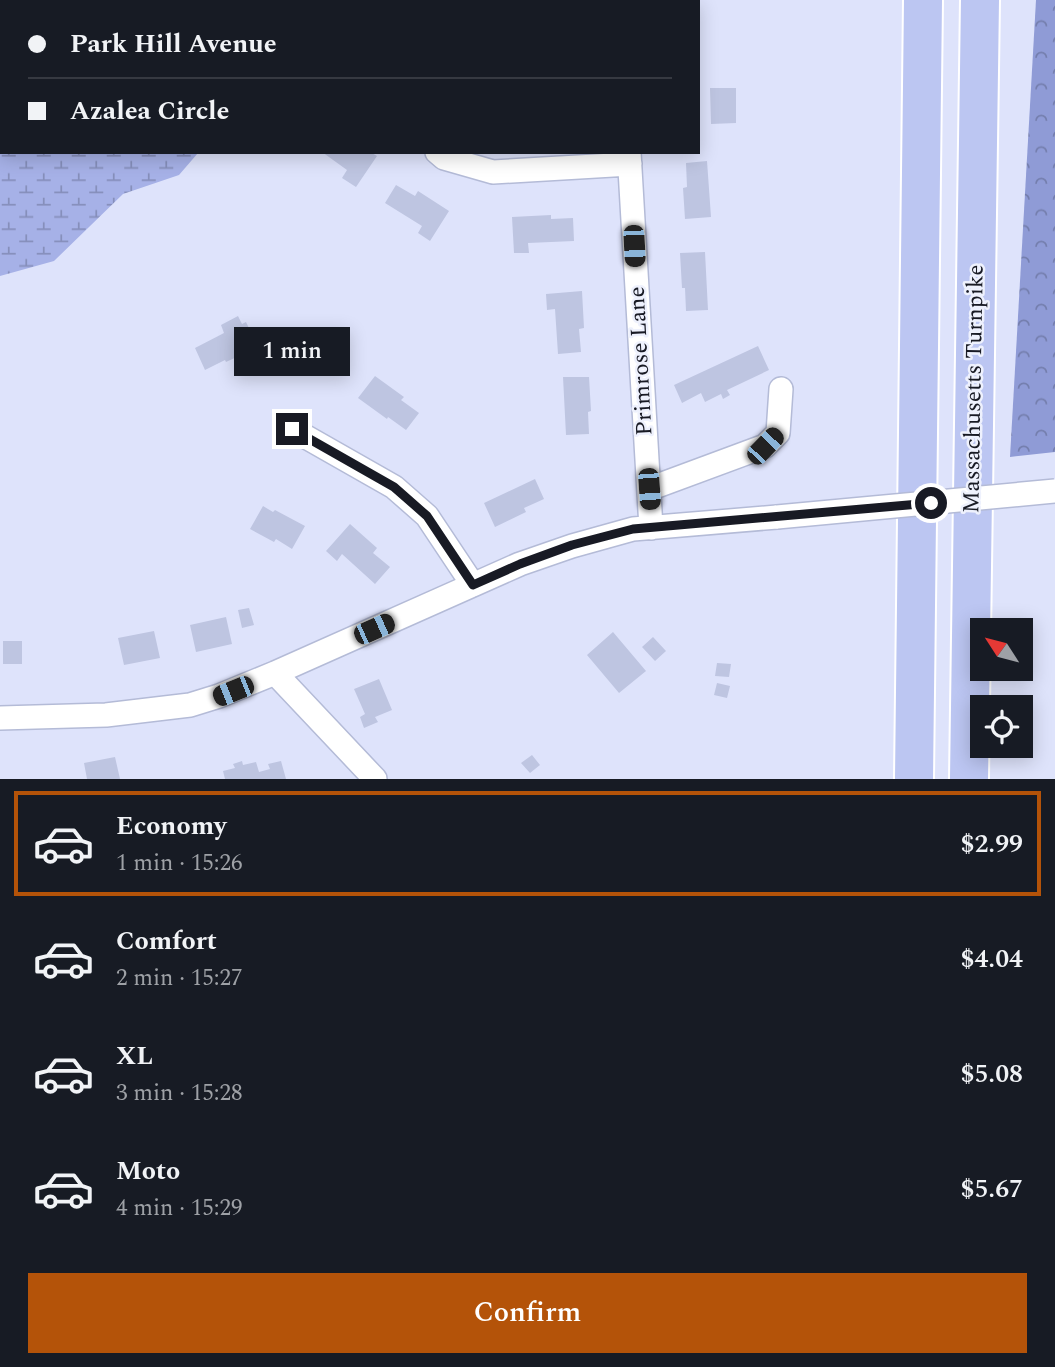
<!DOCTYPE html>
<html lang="en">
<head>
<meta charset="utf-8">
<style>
  body { margin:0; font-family:Spectral,serif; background:#20242c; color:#f1f3f6; height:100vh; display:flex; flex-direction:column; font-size:26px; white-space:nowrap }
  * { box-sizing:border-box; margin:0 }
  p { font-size:23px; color:#9ea1a6 }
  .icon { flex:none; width:38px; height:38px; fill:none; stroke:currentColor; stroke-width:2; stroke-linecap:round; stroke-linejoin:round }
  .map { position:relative; height:779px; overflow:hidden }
  .drawer { display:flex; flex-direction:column; background:#171b24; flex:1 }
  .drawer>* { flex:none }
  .hud { position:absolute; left:0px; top:0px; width:700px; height:154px; box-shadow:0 4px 18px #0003; display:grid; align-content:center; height:154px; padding:0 28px; background:#171b24 }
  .needle { width:46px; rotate:306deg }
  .controls { position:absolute; left:970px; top:618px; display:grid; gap:14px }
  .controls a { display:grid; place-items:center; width:63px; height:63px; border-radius:0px; background:#171b24; box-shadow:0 4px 18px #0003; font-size:35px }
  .end { position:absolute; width:32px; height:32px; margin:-16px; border:9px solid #181a24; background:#fff; box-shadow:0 0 0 4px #fff }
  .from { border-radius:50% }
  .bubble { position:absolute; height:49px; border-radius:0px; background:#171b24; box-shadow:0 4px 18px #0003; font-size:23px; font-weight:600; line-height:49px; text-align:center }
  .car { position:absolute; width:21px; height:42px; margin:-21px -10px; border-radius:9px; box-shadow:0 0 5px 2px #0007; background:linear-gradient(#222 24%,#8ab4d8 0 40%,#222 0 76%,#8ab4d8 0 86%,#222 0) }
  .hud b { display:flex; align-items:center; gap:24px; height:66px; font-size:26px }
  .hud b+b { border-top:2px solid #363941 }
  .hud i { width:18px; height:18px; background:#f1f3f6 }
  ul { padding:12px 0 0; list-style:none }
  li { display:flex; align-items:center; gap:21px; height:105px; margin:0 14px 10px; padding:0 14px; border:4px solid transparent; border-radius:0px }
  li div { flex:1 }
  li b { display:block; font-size:26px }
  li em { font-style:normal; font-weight:600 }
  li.active { border-color:#b45309 }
  li>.icon { width:63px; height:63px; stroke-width:1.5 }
  .action { display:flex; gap:14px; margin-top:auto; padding:14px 28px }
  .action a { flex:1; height:80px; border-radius:0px; background:#b45309; color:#fff; font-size:28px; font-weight:600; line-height:80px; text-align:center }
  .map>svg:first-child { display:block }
  .forest { fill:url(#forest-crowns) }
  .wetland { fill:url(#wetland-marsh) }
  .building { fill:#bec5e1 }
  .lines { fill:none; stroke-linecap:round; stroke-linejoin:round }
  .street-casing { stroke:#b4bbd7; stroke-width:26 }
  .highway-casing { stroke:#fff; stroke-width:42 }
  .street { stroke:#fff; stroke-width:23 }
  .highway { stroke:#bcc6f2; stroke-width:38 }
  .street-bridge-casing { stroke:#b4bbd7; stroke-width:26; stroke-linecap:butt }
  .street-bridge { stroke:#fff; stroke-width:23 }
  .route { stroke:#181a24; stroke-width:9 }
  .labels { text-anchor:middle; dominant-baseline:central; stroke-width:5; stroke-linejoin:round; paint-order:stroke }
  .street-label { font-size:23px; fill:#181a24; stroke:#eef1fd }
</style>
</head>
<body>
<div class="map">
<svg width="1055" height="779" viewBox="0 0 1055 779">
  <defs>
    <pattern id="forest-crowns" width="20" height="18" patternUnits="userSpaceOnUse" patternTransform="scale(1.75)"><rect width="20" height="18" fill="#8f9bd6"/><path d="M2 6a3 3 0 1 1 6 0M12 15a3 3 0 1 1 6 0" fill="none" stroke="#747ead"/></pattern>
    <pattern id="wetland-marsh" width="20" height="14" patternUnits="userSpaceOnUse" patternTransform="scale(1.75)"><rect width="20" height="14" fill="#a6b1e7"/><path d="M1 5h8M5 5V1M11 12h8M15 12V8" fill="none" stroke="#868fbb"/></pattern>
  </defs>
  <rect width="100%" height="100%" fill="#dee3fb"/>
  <path class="forest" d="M1036 0H1055V452L1010 457Z"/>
  <path class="wetland" d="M0 4 2 152 198 153 179 175 123 194 54 261 0 276Z"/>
  <path class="building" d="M710 88H736V123L711 124Z
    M322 152H370L377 156 356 187 342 178 347 170Z
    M707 161 711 217 685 219 683 188 687 187 686 163Z
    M396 185 415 196 418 191 449 211 430 241 418 233 422 226 385 203Z
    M551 215V219L573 218 574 241 528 243 529 253H514L512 217Z
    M705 252 708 310 686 311 685 288H682L680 253Z
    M582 291 584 328 579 329 581 352 558 354 555 309 547 310 546 294Z
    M238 316 242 324 246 322 258 347 226 362 225 360 205 370 195 348 224 333 221 325Z
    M758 346 769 370 727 390 730 395 723 399 721 394 705 402 701 393 682 403 674 385Z
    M375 376 404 397 401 400 419 413 406 430 388 417 387 419 358 398Z
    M563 377H589L591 411 588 412 589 434 566 435Z
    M535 479 544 499 524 508 526 512 495 527 484 503Z
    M263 506 273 512 275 510 305 526 292 549 276 539 274 542 250 529Z
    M350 524 377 548 373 553 390 567 375 584 342 554 337 561 326 551Z
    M249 608 254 625 242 628 238 610Z
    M226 617 232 644 196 652 190 625Z
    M154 631 160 658 124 665 118 638Z
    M613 632 646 671 619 693 587 655Z
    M653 637 666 651 655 661 642 647Z
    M3 641H22V664H3Z
    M717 663 731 664 729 677 715 676Z
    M379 679 392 710 375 717 378 722 364 728 360 717 365 714 354 689Z
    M717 683 730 686 727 698 714 695Z
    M532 755 540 765 530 773 521 763Z
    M115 757 120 779H87L84 763Z
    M242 761 243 765 256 762 259 772 270 769 268 764 281 761 286 779H225L223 771 235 768 233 764Z"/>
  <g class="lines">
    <defs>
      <path id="street" d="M437 152 444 158 493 172 630 164
        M629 152 651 528
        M292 429 394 487 427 516 473 585
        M649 489 765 446 778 433 781 389
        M275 673 375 779
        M0 718 106 715 190 705 219 696 275 673 520 564 572 546 633 529 777 517"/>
      <path id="highway" d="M914 779 923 0
        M969 779 980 0"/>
    </defs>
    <use href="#street" class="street-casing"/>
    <use href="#highway" class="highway-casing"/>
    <use href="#street" class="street"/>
    <use href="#highway" class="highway"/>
    <defs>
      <path id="street-bridge" d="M777 517 1055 491"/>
    </defs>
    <use href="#street-bridge" class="street-bridge-casing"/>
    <use href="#street-bridge" class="street-bridge"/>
  </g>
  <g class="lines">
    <path class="route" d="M292 429 394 487 427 516 473 585 520 564 572 545 633 529 931 503"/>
  </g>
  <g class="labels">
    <g class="street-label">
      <text transform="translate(641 361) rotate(-93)">Primrose Lane</text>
      <text transform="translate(974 389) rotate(-89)">Massachusetts Turnpike</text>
    </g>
  </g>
</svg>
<div class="controls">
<a><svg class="needle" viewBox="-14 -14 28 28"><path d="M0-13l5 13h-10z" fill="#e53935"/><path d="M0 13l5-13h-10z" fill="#9ea1a6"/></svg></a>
<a><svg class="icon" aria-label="locate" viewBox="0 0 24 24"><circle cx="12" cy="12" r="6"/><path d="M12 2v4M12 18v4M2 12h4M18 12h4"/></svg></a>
</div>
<i class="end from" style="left:931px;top:503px"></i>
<i class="end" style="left:292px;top:429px"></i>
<div class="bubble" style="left:234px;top:327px;width:116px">1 min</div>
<i class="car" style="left:634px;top:246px;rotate:177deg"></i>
<i class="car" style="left:765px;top:446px;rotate:44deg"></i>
<i class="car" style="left:649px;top:489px;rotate:176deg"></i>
<i class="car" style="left:374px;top:629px;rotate:66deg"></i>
<i class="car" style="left:233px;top:691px;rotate:248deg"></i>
<div class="hud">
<b><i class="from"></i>Park Hill Avenue</b>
<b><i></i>Azalea Circle</b>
</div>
</div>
<section class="drawer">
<ul>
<li class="active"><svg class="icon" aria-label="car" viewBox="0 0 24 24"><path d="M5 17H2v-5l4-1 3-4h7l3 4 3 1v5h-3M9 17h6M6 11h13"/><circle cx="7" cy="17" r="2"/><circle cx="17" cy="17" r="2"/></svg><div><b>Economy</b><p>1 min · 15:26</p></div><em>$2.99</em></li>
<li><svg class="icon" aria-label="car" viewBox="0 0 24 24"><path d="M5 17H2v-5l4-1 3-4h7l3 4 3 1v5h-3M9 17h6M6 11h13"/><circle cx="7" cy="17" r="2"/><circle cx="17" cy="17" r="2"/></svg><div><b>Comfort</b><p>2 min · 15:27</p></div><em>$4.04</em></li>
<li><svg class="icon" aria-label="car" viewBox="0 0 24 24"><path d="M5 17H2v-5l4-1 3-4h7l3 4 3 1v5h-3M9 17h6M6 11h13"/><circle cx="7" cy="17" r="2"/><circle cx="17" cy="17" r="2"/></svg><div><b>XL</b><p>3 min · 15:28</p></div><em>$5.08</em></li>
<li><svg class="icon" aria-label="car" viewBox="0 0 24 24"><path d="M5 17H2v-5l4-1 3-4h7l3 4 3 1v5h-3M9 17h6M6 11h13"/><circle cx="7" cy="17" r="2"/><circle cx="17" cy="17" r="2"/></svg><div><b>Moto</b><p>4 min · 15:29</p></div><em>$5.67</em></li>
</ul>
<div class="action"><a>Confirm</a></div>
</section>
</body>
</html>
